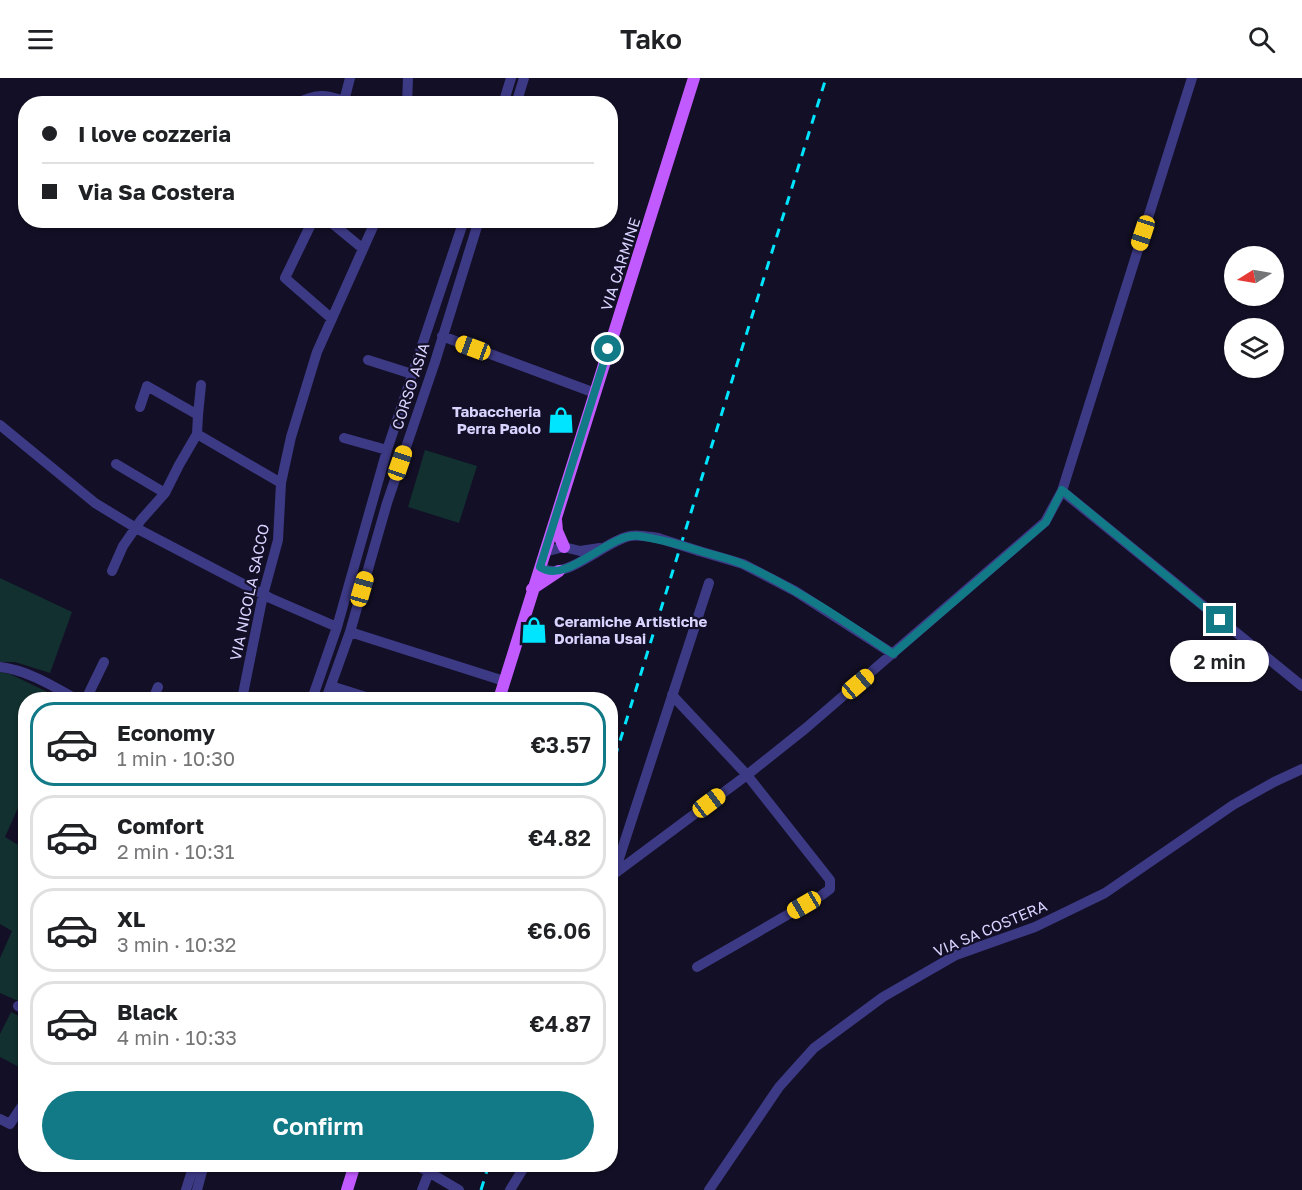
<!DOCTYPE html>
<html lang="en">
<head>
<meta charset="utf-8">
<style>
  body { margin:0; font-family:"Golos Text",sans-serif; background:#f2f2f2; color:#202124; height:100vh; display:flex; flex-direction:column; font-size:22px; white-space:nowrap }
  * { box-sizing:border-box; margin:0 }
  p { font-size:20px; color:#757577 }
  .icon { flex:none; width:33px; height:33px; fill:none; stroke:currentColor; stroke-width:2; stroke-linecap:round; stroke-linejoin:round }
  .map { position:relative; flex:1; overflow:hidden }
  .drawer { position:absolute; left:18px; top:614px; width:600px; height:480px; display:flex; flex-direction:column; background:#fff; border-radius:24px; box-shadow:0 2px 4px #0004 }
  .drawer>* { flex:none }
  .guide { position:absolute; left:18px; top:18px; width:600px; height:132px; border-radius:24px; box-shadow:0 2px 4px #0004; display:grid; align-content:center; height:132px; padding:0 24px; background:#fff }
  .needle { width:39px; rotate:259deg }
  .buttons { position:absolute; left:1224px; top:168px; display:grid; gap:12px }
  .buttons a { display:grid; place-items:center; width:60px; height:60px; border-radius:50%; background:#fff; box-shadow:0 2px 4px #0004; font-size:30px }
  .end { position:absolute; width:27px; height:27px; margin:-14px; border:8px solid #127987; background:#fff; box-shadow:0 0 0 3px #fff }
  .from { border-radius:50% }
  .bubble { position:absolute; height:42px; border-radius:21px; background:#fff; box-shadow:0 2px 4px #0004; font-size:20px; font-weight:600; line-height:42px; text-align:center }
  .car { position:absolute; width:18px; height:36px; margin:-18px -9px; border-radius:8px; box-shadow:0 0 4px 2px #0007; background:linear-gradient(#f5c518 24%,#345 0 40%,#f5c518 0 76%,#345 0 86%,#f5c518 0) }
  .guide b { display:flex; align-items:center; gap:21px; height:57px; font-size:22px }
  .guide b+b { border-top:2px solid #e0e0e0 }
  .guide i { width:15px; height:15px; background:#202124 }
  ul { padding:10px 0 0; list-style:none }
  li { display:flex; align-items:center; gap:18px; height:84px; margin:0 12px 9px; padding:0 12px; border:3px solid #e0e0e0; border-radius:24px }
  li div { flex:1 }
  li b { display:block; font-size:22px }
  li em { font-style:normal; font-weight:600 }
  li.current { border-color:#127987 }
  li>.icon { width:54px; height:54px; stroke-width:1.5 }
  .primary-button { display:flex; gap:12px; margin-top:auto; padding:12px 24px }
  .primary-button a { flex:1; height:69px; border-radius:36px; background:#127987; color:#fff; font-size:24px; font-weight:600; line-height:69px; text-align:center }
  header { display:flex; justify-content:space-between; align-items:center; height:78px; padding:0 24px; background:#fff; font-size:27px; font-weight:600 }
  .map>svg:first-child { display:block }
  .green { fill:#12302f }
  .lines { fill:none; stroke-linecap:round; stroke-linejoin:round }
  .minor { stroke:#3d3a85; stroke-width:10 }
  .major { stroke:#c25bff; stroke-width:12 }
  .rail { stroke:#00e5ff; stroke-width:3; stroke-dasharray:9 8; stroke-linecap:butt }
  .minor-bridge { stroke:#3d3a85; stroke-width:10 }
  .route { stroke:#127987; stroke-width:8 }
  .labels { text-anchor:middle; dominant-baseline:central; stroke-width:4.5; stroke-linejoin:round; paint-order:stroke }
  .street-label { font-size:15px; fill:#d9d4ff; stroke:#130f26 }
  .poi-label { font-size:15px; font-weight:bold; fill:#d9d4ff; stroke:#130f26; text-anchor:end }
</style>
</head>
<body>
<header><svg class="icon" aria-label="menu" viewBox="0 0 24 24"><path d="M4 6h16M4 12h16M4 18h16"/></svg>Tako<svg class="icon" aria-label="search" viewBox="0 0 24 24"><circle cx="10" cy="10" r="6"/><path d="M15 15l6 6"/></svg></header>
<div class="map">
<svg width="1302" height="1112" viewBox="0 0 1302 1112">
  <rect width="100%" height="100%" fill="#130f26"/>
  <path class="green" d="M425 372 477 388 459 445 408 429Z
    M0 500 72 534 50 595 15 584H0Z
    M0 594 10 596 60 620 26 621 25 714 5 759 25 771V926L0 915V880L12 853 0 846Z
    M11 934 25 941V992L0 979V956Z"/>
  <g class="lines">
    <path class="minor" d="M344 23 350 0
      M296 26C319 13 330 18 353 26
      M407 26 408 0
      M503 26 511 0
      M516 26 524 0
      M313 142 285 200 331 240
      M328 142 362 170
      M442 258 595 315
      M368 282 412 296
      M198 337 201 307
      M0 347 95 425 136 450 270 520 337 549
      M197 356 281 405
      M344 360 387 372
      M116 386 165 415
      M1062 413 1302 608
      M699 473 743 486 795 513 893 576
      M544 474 564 469 580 473 600 470
      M540 489C564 506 604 463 630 458 639 456 650 459 658 460
      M112 493 123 468 141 442 165 415 179 387 197 356 198 337 147 308 140 329
      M350 554 504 603
      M0 589C27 592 53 608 76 621
      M331 608 372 621
      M672 617 747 697 830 802V811L822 817 697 889
      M86 621 104 584
      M153 621 158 609
      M242 621 263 517 278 462 281 405 291 359 317 274 376 142
      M312 621 337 549 387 372 464 142
      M326 621 350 554 387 425 435 284 479 142
      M614 796 709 505
      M610 799 747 697 806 650 1045 444 1062 413 1192 0
      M18 928 26 932
      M0 1041 10 1046 26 1022
      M415 1086 459 1112
      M186 1112 194 1086
      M197 1112 204 1086
      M422 1112 429 1094
      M510 1112 526 1086
      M709 1112 779 1009 814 970 883 919 956 877 1035 849 1105 815 1233 727 1274 704 1302 691"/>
    <path class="major" d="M556 442 557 453 564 469
      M532 511 559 493
      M499 621 694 0
      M347 1112 355 1086"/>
    <path class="rail" d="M610 695 826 0
      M481 1112 489 1086"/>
    <path class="minor-bridge" d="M658 460 699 473"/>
  </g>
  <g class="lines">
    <path class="route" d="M608 271 540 489C567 508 608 454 639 458 659 461 678 466 697 472 712 477 730 480 745 487 797 511 846 544 893 576L1046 444 1062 412 1220 542"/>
  </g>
  <defs>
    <symbol id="shop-bare" viewBox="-9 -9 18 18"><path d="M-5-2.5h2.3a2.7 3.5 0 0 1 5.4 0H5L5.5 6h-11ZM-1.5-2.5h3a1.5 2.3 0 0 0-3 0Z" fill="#00e5ff" stroke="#130f26" stroke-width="2.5" paint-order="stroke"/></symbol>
  </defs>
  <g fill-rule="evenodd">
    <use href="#shop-bare" x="542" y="323" width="38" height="38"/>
    <use href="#shop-bare" x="515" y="533" width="38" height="38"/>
  </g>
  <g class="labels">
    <g class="street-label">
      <text transform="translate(620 186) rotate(-72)">VIA CARMINE</text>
      <text transform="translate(410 308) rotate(-72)">CORSO ASIA</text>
      <text transform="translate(249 514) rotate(-78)">VIA NICOLA SACCO</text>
      <text transform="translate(990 850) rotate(-23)">VIA SA COSTERA</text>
    </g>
    <g class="poi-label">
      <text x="541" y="333">Tabaccheria<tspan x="541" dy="17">Perra Paolo</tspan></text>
      <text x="554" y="543" text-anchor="start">Ceramiche Artistiche<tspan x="554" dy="17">Doriana Usai</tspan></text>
    </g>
  </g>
</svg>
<div class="buttons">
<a><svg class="needle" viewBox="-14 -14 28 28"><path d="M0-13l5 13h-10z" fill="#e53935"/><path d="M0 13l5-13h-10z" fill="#757577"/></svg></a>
<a><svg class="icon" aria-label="layers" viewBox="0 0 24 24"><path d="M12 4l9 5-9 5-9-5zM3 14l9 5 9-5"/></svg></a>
</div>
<i class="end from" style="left:608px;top:271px"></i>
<i class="end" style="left:1220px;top:542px"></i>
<div class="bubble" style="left:1170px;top:562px;width:99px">2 min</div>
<i class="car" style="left:1143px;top:155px;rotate:198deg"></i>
<i class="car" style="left:473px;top:270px;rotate:290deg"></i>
<i class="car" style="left:400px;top:385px;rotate:19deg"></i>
<i class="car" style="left:362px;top:511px;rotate:16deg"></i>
<i class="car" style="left:858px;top:606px;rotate:50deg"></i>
<i class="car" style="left:709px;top:725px;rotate:53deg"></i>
<i class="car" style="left:804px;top:827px;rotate:240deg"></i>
<div class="guide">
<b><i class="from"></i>I love cozzeria</b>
<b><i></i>Via Sa Costera</b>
</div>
<section class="drawer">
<ul>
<li class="current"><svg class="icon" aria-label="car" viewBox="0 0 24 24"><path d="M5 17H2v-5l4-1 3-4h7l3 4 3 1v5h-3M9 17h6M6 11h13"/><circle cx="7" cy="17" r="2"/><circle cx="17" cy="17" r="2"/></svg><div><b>Economy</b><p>1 min · 10:30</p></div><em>€3.57</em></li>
<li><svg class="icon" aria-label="car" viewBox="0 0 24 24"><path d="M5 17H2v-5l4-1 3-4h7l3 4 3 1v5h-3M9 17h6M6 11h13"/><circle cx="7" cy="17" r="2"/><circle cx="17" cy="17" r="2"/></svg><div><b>Comfort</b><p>2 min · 10:31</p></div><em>€4.82</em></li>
<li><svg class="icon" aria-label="car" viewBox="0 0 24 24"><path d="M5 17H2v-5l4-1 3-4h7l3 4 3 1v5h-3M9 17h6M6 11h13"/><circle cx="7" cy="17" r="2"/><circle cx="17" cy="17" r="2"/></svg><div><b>XL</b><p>3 min · 10:32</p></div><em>€6.06</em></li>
<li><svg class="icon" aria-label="car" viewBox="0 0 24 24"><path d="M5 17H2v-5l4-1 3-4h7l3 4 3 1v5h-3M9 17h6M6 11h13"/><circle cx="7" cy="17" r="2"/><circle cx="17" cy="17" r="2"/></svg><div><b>Black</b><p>4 min · 10:33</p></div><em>€4.87</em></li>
</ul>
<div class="primary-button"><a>Confirm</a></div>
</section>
</div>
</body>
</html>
